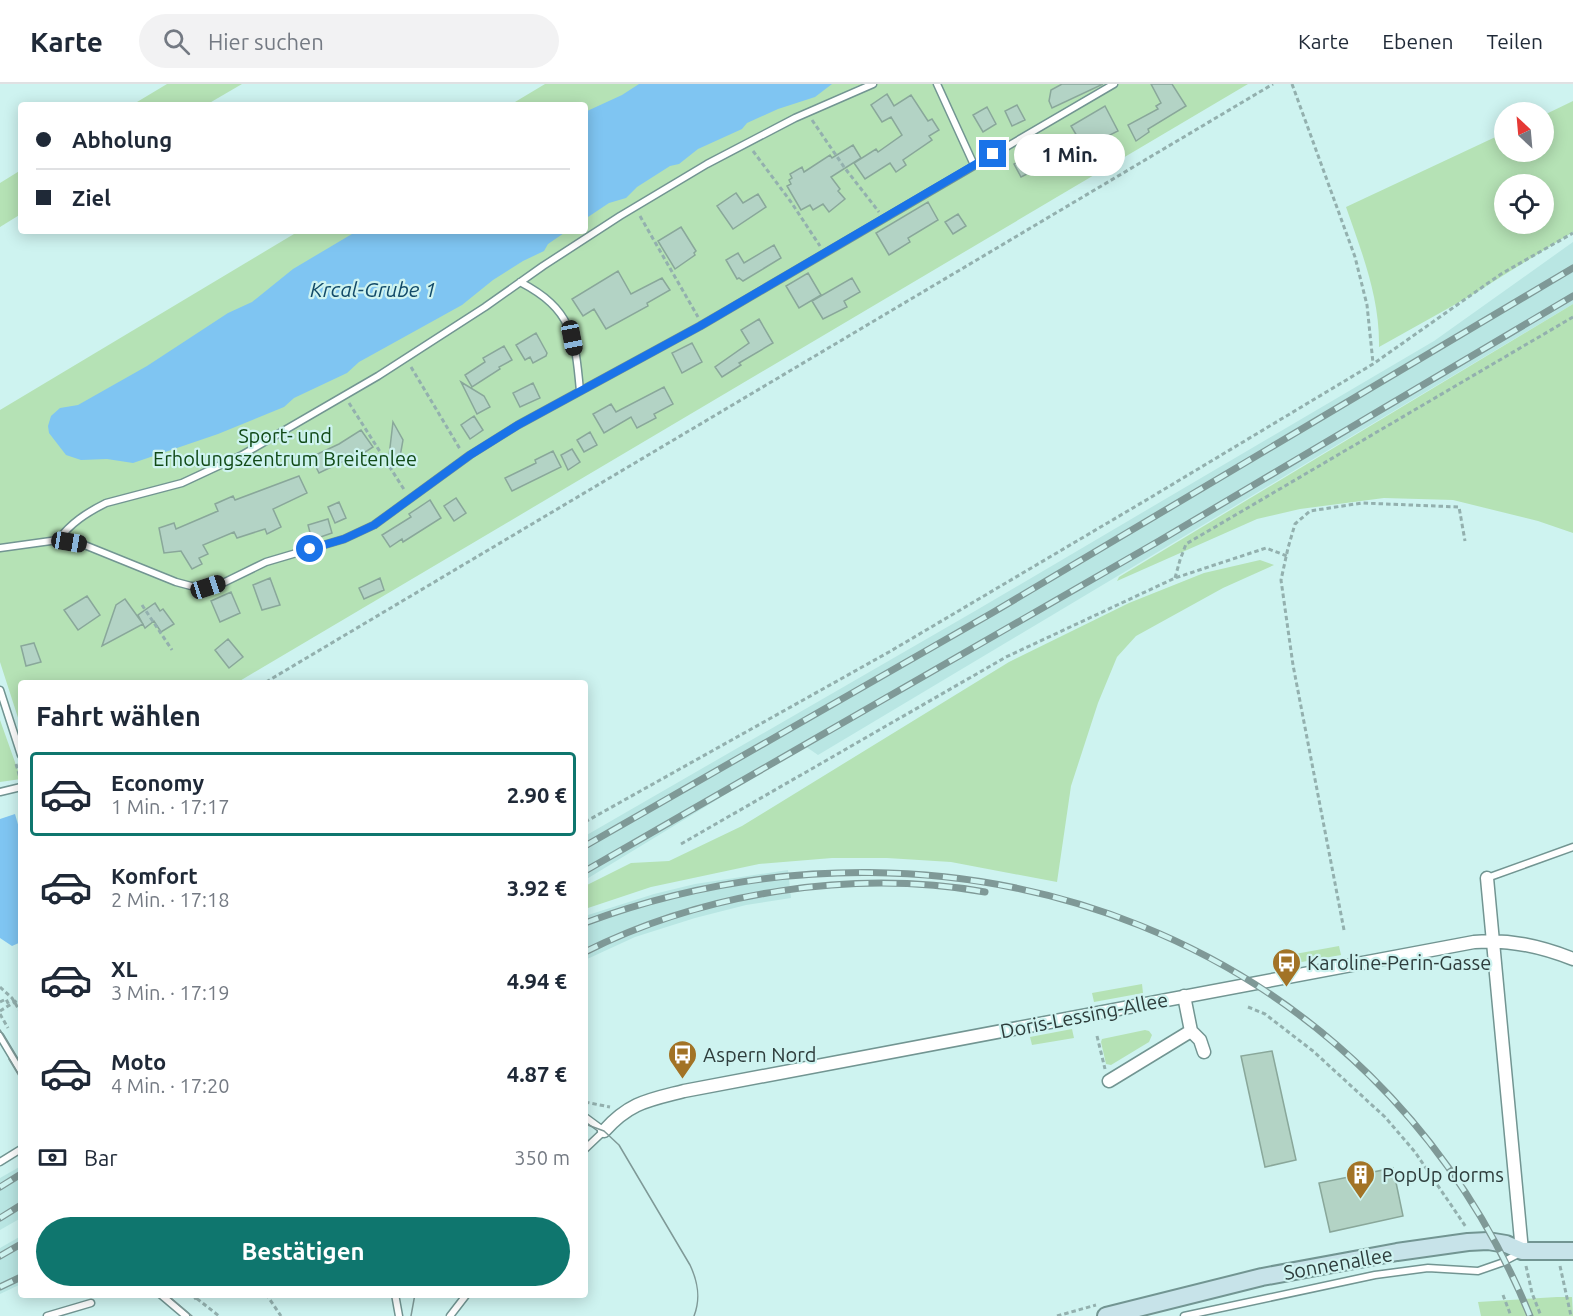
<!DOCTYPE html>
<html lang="de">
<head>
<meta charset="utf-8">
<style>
  body { margin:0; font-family:Ubuntu,sans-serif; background:#f2f2f3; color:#1f2937; height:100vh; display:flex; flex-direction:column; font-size:22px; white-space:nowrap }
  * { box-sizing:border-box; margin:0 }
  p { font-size:20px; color:#747a83 }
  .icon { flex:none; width:33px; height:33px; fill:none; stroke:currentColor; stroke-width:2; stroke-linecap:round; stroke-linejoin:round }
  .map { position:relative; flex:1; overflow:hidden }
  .details { position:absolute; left:18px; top:596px; width:570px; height:618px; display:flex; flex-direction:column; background:#fff; border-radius:6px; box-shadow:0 3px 15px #0003 }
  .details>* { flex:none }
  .top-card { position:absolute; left:18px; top:18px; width:570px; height:132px; border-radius:6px; box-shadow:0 3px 15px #0003; display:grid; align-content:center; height:132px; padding:0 18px; background:#fff }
  .needle { width:39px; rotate:334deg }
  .tools { position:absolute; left:1494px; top:18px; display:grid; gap:12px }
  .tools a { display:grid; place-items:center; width:60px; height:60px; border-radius:50%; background:#fff; box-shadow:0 3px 15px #0003; font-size:30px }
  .end { position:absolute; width:27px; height:27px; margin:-14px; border:8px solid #1a73e8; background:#fff; box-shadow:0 0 0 3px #fff }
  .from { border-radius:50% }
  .bubble { position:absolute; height:42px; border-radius:21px; background:#fff; box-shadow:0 3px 15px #0003; font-size:20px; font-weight:700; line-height:42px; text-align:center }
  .car { position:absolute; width:18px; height:36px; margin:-18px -9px; border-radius:8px; box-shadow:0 0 4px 2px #0007; background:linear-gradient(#222 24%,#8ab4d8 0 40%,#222 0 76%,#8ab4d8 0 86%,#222 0) }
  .top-card b { display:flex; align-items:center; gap:21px; height:57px; font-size:22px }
  .top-card b+b { border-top:2px solid #e0e1e3 }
  .top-card i { width:15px; height:15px; background:#1f2937 }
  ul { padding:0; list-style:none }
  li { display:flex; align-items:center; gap:18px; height:84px; margin:0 12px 9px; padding:0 6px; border:3px solid transparent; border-radius:6px }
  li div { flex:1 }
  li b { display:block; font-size:22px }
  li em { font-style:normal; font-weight:700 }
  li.selected { border-color:#0f766e }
  li>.icon { width:54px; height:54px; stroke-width:1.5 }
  h2 { padding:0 18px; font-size:27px; line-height:72px }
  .pay { display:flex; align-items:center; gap:15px; height:66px; padding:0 18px; font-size:22px }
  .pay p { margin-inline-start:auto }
  .primary-button { display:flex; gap:12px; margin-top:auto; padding:12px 18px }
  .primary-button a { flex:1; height:69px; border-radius:36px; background:#0f766e; color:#fff; font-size:24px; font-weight:700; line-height:69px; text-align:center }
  header { display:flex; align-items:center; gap:36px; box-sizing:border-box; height:84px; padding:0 30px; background:#fff; border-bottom:2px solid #e0e1e3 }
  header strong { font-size:28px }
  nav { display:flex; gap:33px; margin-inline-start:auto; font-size:21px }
  .search { width:420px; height:54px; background:#f2f2f3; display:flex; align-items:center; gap:15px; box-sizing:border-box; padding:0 21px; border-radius:33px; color:#747a83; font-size:22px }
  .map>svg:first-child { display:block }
  .built { fill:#b9e6e3 }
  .green { fill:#b5e2b5; fill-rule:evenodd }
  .water { fill:#7fc5f2 }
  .building { fill:#b3d3c5; stroke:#89a79a; stroke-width:1.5 }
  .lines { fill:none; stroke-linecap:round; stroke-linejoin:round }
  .lane-casing { stroke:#729592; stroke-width:9 }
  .street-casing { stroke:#729592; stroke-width:15 }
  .secondary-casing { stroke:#729592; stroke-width:20 }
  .path { stroke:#93b0ae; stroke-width:3; stroke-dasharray:4.5 3; stroke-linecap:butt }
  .lane { stroke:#fff; stroke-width:6 }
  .street { stroke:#fff; stroke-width:12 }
  .secondary { stroke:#c7e3e9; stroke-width:16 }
  .tram { stroke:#7f9997; stroke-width:1.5 }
  .rail-casing { stroke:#7f9997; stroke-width:7 }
  .rail { stroke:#cef3f0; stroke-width:4.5; stroke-dasharray:14; stroke-linecap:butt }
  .route { stroke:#1a73e8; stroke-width:8 }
  .labels { text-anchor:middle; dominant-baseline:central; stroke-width:4.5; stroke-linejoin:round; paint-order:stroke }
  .park-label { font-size:20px; fill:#114a17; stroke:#cef3f0 }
  .poi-label { font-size:20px; fill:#2e3d3c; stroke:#cef3f0; text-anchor:start }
  .street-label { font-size:20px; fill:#2e3d3c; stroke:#cef3f0 }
  .water-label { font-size:21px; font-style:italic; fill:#124a68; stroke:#cef3f0 }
</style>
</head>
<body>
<header>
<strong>Karte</strong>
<div class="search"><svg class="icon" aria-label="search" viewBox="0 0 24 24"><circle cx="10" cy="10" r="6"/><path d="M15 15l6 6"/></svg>Hier suchen</div>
<nav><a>Karte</a><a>Ebenen</a><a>Teilen</a></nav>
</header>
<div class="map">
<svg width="1573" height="1232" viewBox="0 0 1573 1232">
  <rect width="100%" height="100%" fill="#cef3f0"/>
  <path class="built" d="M1573 158V220L818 671 805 662 585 796V752L975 527 1434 257Z
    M788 786 791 814 746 821 695 834 635 853 585 876V832L654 810 695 800Z
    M21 1082V1134L0 1146V1094Z
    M21 1152V1200L0 1210V1164Z"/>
  <path class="green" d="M167 0H242L206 21H132Z
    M545 0H1248L238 598H21V643L0 578V326L299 147H585V21H510Z
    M1573 17V148L1472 211 1379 263C1380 214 1362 169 1346 123L1504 49V68H1544V31ZM1504 100H1544V140H1504Z
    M21 86V130L0 143V99Z
    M1573 220V449L1538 437 1453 416 1384 414 1300 425 1257 435 1117 497 1119 493Z
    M1260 476 1274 481 1223 504 1136 552 1117 573 1098 619 1071 702 1057 798 951 778 887 774H832L759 780 651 803 585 825V802L631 779 669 777 742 742 1009 578 1129 519 1204 489Z
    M0 636 21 695 0 698Z
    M1339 862 1341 871 1296 879 1295 870Z
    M1142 900 1143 909 1094 918 1092 909Z
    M1072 945 1074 954 1032 961 1030 953Z
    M1145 946 1149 947 1152 951 1149 958 1111 981 1106 980 1101 958 1102 955Z
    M1557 1213H1572L1573 1232H1481L1478 1218Z"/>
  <path class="water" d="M639 0H832L815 13 778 25 747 39 742 45 698 65 679 80 670 82 637 103 626 114 609 119 585 135V28L622 11Z
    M357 147H567L548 160 544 167 523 177 493 196 462 221 359 278 347 289 294 314 284 323 218 350 133 379 107 375 81 376 66 371 49 349 48 342 51 332 60 324 78 321 147 282 228 229 252 218 293 185Z
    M15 730 21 751V858L12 862 0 854V735Z"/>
  <path class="building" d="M1062 0H1103L1052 24 1049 17 1051 6Z
    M1151 0H1172L1186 22 1148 45 1149 48 1136 57 1128 41 1158 25 1156 22 1161 19Z
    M887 10 894 22 911 11 928 37 932 35 939 46 929 52 932 56 903 76 906 81 896 88 890 79 865 95 854 79 876 65 878 68 902 51 891 33 882 38 871 21Z
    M1017 21 1025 36 1012 42 1005 27Z
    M1105 22 1118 47 1084 64 1071 42Z
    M987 23 996 40 983 48 973 31Z
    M853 61 861 74 831 93 840 105 838 107 845 115 829 128 823 120 813 126 810 121 801 126 787 102 791 100 789 96 792 94 790 90 802 83 804 88 830 71 832 74Z
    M1047 65 1054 78 1044 85 1043 82 1021 93 1014 80 1030 71 1032 74Z
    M736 109 743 119 758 110 766 123 733 145 717 122Z
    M928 118 938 136 908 154 910 158 889 171 876 149Z
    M958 130 966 142 953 150 945 138Z
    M681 143 696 167 694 169 695 171 675 185 658 157Z
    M774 161 781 174 743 197 739 194 737 195 726 176 738 169 744 179Z
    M618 187 631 210 662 194 670 206 647 219 648 222 606 245 594 225 583 232 572 215Z
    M808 189 821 211 799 224 786 202Z
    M852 194 860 208 844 217 847 223 823 235 812 217Z
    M759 235 773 259 739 279 741 281 722 293 715 283 749 259 741 246Z
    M536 249 547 269 546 272 533 279 530 273 525 276 516 261Z
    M692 259 702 278 682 289 672 269Z
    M504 262 512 276 499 283 500 285 472 303 465 291 485 278 483 274Z
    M461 298 484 312 490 323 477 330Z
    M533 299 540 314 520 323 513 309Z
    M664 303 673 320 654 330 656 334 637 344 631 333 604 349 593 330 611 320 616 328Z
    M474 332 483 346 470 355 461 341Z
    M393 338 403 356 400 373 389 372Z
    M361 346 373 363 350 378 348 375 319 389 311 373 339 360Z
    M590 348 597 361 584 368 577 356Z
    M572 365 580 378 568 386 561 371Z
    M553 367 561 383 512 407 505 394 536 379 535 376Z
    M299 392 307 409 273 425 281 443 267 450 265 445 237 454 234 448 203 461 208 470 199 474 202 480 192 485 181 467 164 469 159 444 174 439 176 445 218 427 215 420 233 412 235 416Z
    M456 414 466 429 454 437 444 422Z
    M430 416 441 434 403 458 402 455 390 463 382 451 411 433 409 430Z
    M339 418 346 434 335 439 328 423Z
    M328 435 332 449 312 456 308 441Z
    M270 494 280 521 262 526 253 501Z
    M380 494 384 506 364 515 359 504Z
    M231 508 240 529 220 538 211 517Z
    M87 512 100 531 78 546 64 526Z
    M125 515 143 540 102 562 116 521Z
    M155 519 160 527 163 525 174 540 161 548 154 537 145 544 138 531Z
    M228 555 243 573 229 584 215 566Z
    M34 559 41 578 26 582 21 562Z
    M1272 967 1296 1076 1265 1083 1241 972Z
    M1393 1084 1403 1132 1330 1148 1319 1099Z"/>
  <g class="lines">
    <defs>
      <path id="lane" d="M937 0 974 81
        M520 198C572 225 575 252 580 307
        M58 456C71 439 86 429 106 419L182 399 242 371 378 292 485 223 543 182 620 132 707 80 795 34 873 0
        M0 464 58 456 82 460 176 498 191 502 208 503 225 498 266 478 344 455 374 441 470 371 518 341 700 242 1114 0
        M0 606 21 671
        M0 708 21 703
        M1487 794 1573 763
        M0 952 21 987
        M585 1033 604 1047 585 1065
        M0 1078 21 1065
        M160 1210 186 1232
        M395 1210 399 1232
        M47 1232 91 1219
        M450 1232 467 1210
        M1184 1232 1375 1191 1428 1184 1478 1187 1501 1179 1520 1169"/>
      <path id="street" d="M1487 794 1522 1167
        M1184 912 1191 947 1200 956 1204 968
        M1109 997 1191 947
        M604 1047C630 1018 649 1016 684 1007L1474 858C1509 855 1540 862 1573 875"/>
      <path id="secondary" d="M1106 1232 1262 1193 1397 1168 1468 1158 1488 1157 1506 1160 1522 1167H1573"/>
    </defs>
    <use href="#lane" class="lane-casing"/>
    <use href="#street" class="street-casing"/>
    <use href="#secondary" class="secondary-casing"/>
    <path class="path" d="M1292 0 1355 173 1367 221 1373 279
      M812 36 844 83 879 128
      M753 67 791 118 820 162
      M640 132 698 233
      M411 283 460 365
      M349 319 405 407
      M1175 494 1180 476 1186 460 1573 233
      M142 521 172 566
      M266 598 1273 0
      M16 680 20 694
      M585 738 889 568 1148 415 1373 280 1501 190 1573 149
      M681 760 1006 573 1175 494 1266 464 1287 472
      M1344 846 1293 581 1281 496 1288 464 1295 440 1310 427 1362 419 1459 423 1465 457
      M0 903 12 914 21 929
      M0 918 6 915 9 921
      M1248 923 1265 930 1313 967 1385 1033 1415 1068 1466 1143
      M0 927 21 914
      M0 930 8 944
      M1097 952 1105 985
      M585 1018 610 1023
      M1526 1182 1532 1209 1541 1232
      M1560 1182 1571 1232
      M191 1210 219 1232
      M266 1210 281 1232
      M1503 1211 1511 1232
      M194 1215 202 1210
      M1057 1232 1096 1221"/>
    <use href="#lane" class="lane"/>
    <use href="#street" class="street"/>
    <use href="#secondary" class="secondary"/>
    <path class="tram" d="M0 946 21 981
      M9 975 21 995
      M585 1040 604 1047 619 1061 690 1181C698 1198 701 1214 694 1232
      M166 1210 192 1232
      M411 1232 415 1210"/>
    <defs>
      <path id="rail" d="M585 762 992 529 1573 184
        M585 787 1159 457 1573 212
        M585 839C961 700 1375 854 1530 1232
        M585 868C705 808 853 785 985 808
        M0 1103 21 1090
        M0 1134 21 1121
        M0 1172 21 1160
        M0 1203 21 1193"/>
    </defs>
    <use href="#rail" class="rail-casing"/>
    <use href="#rail" class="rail"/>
  </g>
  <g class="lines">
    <path class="route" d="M310 465 344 455 374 441 470 371 518 341 700 242 993 70"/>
  </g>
  <defs>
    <symbol id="bus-pin" viewBox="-11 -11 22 30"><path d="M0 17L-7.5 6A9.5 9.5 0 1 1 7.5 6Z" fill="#a27326" stroke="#cef3f0"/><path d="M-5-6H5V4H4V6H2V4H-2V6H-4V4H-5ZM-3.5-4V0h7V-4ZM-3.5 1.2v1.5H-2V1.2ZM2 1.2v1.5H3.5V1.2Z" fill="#fff"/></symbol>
    <symbol id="building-pin" viewBox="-11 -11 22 30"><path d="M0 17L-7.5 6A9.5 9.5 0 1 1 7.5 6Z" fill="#a27326" stroke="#cef3f0"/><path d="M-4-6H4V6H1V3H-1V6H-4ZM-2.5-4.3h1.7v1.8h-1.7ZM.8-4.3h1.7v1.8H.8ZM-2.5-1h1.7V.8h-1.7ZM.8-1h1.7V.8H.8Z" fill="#fff"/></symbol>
  </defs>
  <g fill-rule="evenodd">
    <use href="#bus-pin" x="1270" y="862" width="33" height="45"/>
    <use href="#bus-pin" x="666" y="954" width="33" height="45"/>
    <use href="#building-pin" x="1344" y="1074" width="33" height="45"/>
  </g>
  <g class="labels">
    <g class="park-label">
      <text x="285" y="351">Sport- und<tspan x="285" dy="23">Erholungszentrum Breitenlee</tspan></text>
    </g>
    <g class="poi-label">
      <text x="1307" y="878">Karoline-Perin-Gasse</text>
      <text x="703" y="970">Aspern Nord</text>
      <text x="1382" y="1090">PopUp dorms</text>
    </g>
    <g class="street-label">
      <text transform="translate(1084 931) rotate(-11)">Doris-Lessing-Allee</text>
      <text transform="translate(1338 1179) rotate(-10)">Sonnenallee</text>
    </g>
    <g class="water-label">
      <text x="373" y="205">Krcal-Grube 1</text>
    </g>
  </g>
</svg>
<div class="tools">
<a><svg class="needle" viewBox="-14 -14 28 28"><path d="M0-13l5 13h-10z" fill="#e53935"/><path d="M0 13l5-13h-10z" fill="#747a83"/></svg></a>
<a><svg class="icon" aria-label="locate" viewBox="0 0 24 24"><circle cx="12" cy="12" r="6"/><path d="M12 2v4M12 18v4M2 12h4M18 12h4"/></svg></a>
</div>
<i class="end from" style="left:310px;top:465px"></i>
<i class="end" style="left:993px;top:70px"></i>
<div class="bubble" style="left:1014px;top:50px;width:111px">1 Min.</div>
<i class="car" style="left:572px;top:254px;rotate:169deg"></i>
<i class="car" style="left:69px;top:458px;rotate:99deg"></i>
<i class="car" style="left:208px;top:503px;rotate:72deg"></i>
<div class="top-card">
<b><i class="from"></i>Abholung</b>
<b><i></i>Ziel</b>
</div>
<section class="details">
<h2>Fahrt wählen</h2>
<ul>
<li class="selected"><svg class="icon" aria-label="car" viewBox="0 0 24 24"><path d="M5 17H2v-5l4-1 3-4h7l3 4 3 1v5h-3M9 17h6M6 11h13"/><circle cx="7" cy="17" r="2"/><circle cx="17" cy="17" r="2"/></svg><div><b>Economy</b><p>1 Min. · 17:17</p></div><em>2.90 €</em></li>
<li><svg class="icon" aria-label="car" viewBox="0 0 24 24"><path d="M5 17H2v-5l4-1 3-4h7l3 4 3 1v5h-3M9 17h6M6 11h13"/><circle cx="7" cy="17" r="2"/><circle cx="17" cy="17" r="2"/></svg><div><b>Komfort</b><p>2 Min. · 17:18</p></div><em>3.92 €</em></li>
<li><svg class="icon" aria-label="car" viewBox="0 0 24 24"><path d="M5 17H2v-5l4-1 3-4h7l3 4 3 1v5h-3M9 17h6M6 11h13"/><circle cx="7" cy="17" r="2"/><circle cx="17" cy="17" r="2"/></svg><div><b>XL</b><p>3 Min. · 17:19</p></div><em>4.94 €</em></li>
<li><svg class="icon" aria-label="car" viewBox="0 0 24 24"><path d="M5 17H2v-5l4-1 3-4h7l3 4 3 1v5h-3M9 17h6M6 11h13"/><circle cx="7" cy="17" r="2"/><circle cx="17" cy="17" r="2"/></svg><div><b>Moto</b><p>4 Min. · 17:20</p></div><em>4.87 €</em></li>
</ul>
<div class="pay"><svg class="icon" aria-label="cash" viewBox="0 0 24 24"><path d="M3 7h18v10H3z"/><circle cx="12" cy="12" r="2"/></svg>Bar<p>350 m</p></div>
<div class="primary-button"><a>Bestätigen</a></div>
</section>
</div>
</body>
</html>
